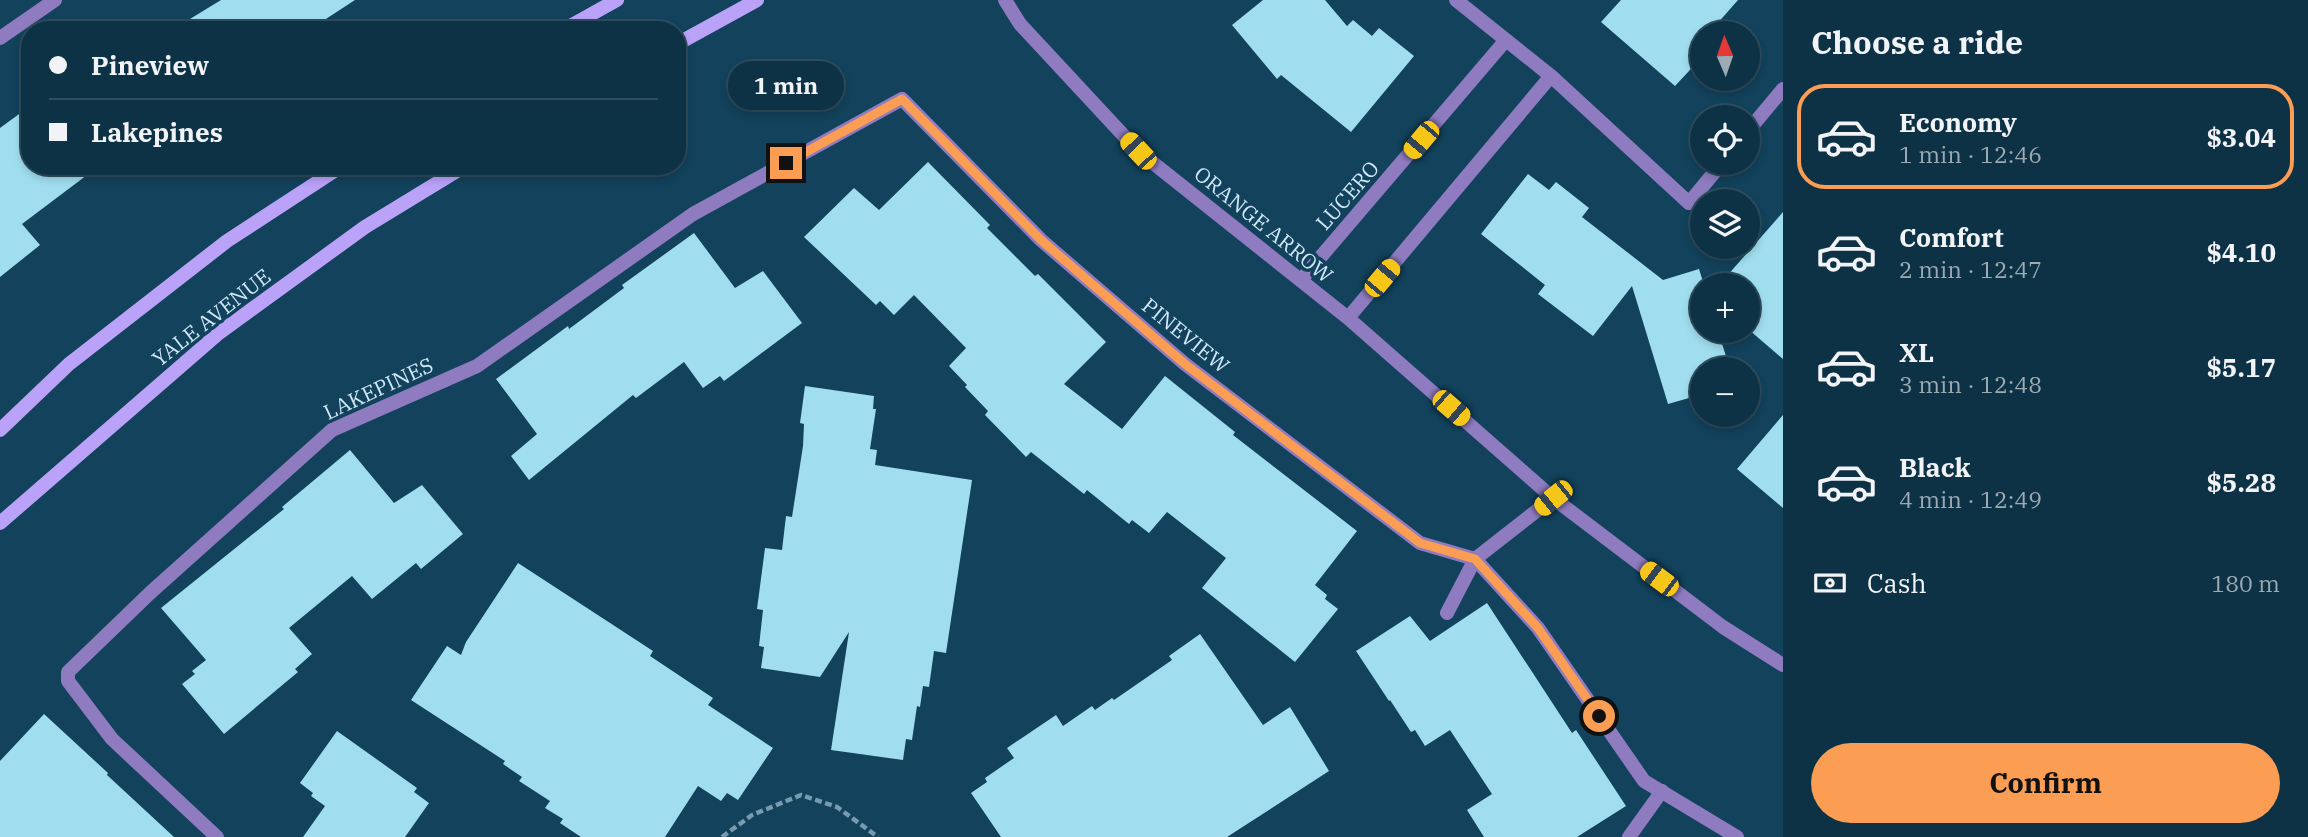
<!DOCTYPE html>
<html lang="en">
<head>
<meta charset="utf-8">
<style>
  body { margin:0; font-family:"IBM Plex Serif",serif; background:#1c3e50; color:#f1f3f6; height:100vh; display:flex; flex-direction:column; font-size:26px; white-space:nowrap }
  * { box-sizing:border-box; margin:0 }
  p { font-size:23px; color:#9baab3 }
  .icon { flex:none; width:38px; height:38px; fill:none; stroke:currentColor; stroke-width:2; stroke-linecap:round; stroke-linejoin:round }
  .map { position:relative; flex:1; overflow:hidden }
  .sheet { display:flex; flex-direction:column; background:#0e3245; width:525px }
  .sheet>* { flex:none }
  .hud { position:absolute; left:21px; top:21px; width:665px; height:154px; border-radius:28px; box-shadow:0 4px 10px #0003,0 0 0 2px #2e4d5e; display:grid; align-content:center; height:154px; padding:0 28px; background:#0e3245 }
  .needle { width:46px; rotate:358deg }
  .buttons { position:absolute; left:1690px; top:21px; display:grid; gap:14px }
  .buttons a { display:grid; place-items:center; width:70px; height:70px; border-radius:50%; background:#0e3245; box-shadow:0 4px 10px #0003,0 0 0 2px #2e4d5e; font-size:35px }
  .end { position:absolute; width:32px; height:32px; margin:-16px; border:9px solid #fc9d54; background:#111; box-shadow:0 0 0 4px #111 }
  .from { border-radius:50% }
  .bubble { position:absolute; height:49px; border-radius:24px; background:#0e3245; box-shadow:0 4px 10px #0003,0 0 0 2px #2e4d5e; font-size:23px; font-weight:700; line-height:49px; text-align:center }
  .car { position:absolute; width:21px; height:42px; margin:-21px -10px; border-radius:9px; box-shadow:0 0 5px 2px #0007; background:linear-gradient(#f5c518 24%,#345 0 40%,#f5c518 0 76%,#345 0 86%,#f5c518 0) }
  .hud b { display:flex; align-items:center; gap:24px; height:66px; font-size:26px }
  .hud b+b { border-top:2px solid #2e4d5e }
  .hud i { width:18px; height:18px; background:#f1f3f6 }
  ul { padding:0; list-style:none }
  li { display:flex; align-items:center; gap:21px; height:105px; margin:0 14px 10px; padding:0 14px; border:4px solid transparent; border-radius:28px }
  li div { flex:1 }
  li b { display:block; font-size:26px }
  li em { font-style:normal; font-weight:700 }
  li.active { border-color:#fc9d54 }
  li>.icon { width:63px; height:63px; stroke-width:1.5 }
  h2 { padding:0 28px; font-size:32px; line-height:84px }
  .pay { display:flex; align-items:center; gap:18px; height:77px; padding:0 28px; font-size:26px }
  .pay p { margin-inline-start:auto }
  .button { display:flex; gap:14px; margin-top:auto; padding:14px 28px }
  .button a { flex:1; height:80px; border-radius:42px; background:#fc9d54; color:#111; font-size:28px; font-weight:700; line-height:80px; text-align:center }
  main { display:flex; flex:1; min-height:0 }
  .map>svg:first-child { display:block }
  .building { fill:#a0deef }
  .lines { fill:none; stroke-linecap:round; stroke-linejoin:round }
  .path { stroke:#779aaf; stroke-width:4.5; stroke-dasharray:7 3.5; stroke-linecap:butt }
  .service { stroke:#8e7bc0; stroke-width:14 }
  .minor { stroke:#8e7bc0; stroke-width:14 }
  .secondary { stroke:#baa2f9; stroke-width:14 }
  .route { stroke:#fc9d54; stroke-width:9 }
  .labels { text-anchor:middle; dominant-baseline:central; stroke-width:7; stroke-linejoin:round; paint-order:stroke }
  .street-label { font-size:21px; fill:#d0e8f8; stroke:#12425c }
</style>
</head>
<body>
<main>
<div class="map">
<svg width="1783" height="837" viewBox="0 0 1783 837">
  <rect width="100%" height="100%" fill="#12425c"/>
  <path class="building" d="M221 0H355L309 30H172Z
    M1263 0H1325L1347 26 1353 20 1372 36 1379 28 1414 56 1351 132 1281 75 1277 79 1232 25Z
    M1621 0H1738L1709 33H1703V56L1675 86 1601 22Z
    M30 106V166H99L22 224 40 245 0 277V128Z
    M928 162 990 225 987 228 1035 276 1038 274 1106 342 1064 384 1122 429 1165 376 1235 432 1233 435 1357 531 1315 585 1327 595 1325 599 1338 609 1295 662 1202 588 1226 558 1167 512 1149 533 1132 520 1129 524 1087 490 1084 494 1031 452 1026 457 985 415 988 411 965 387 967 385 949 366 966 348 914 295 894 315 880 301 876 305 804 237 854 188 879 210Z
    M1528 174 1549 190 1556 182 1589 208 1582 217 1663 280 1699 269 1704 285 1703 331H1718L1730 369H1703V394L1668 404 1632 286 1593 336 1538 294 1545 285 1481 234Z
    M1783 212V359L1748 329V285H1719Z
    M694 233 735 288 763 271 802 323 724 381 720 376 703 388 684 362 636 398 633 395 529 480 511 456 537 434 496 379 568 326 569 329 624 288 622 285Z
    M805 386 874 396 873 409H876L870 449 877 450 875 465 972 480 946 653 934 651 929 687 923 686 920 707 917 706 912 740 906 739 903 760 831 750 849 632 820 677 761 668 764 647 759 646 763 610 757 609 765 548 782 550 786 516 792 517 803 446 804 424 800 423Z
    M1783 415V508L1737 469Z
    M350 450 394 503 422 485 463 534 421 569 416 563 372 599 352 576 289 628 312 654 295 669 298 672 224 734 182 684 195 674 192 671 206 660 161 608 284 509 282 507Z
    M518 563 653 651 650 656 713 698 708 705 773 748 738 800 727 793 721 801 698 786 665 837H581L560 823 563 819 545 808 550 801 519 781 522 777 503 764 505 761 411 700 447 646 461 655 466 642Z
    M1487 603 1572 733 1576 730 1626 806 1577 837H1484L1467 810 1492 794 1450 730 1425 746 1415 730 1411 732 1390 700 1389 701 1356 651 1410 616 1430 641Z
    M1200 634 1263 725 1290 707 1329 771 1227 837H1001L971 793 987 782 985 778 1014 758 1007 748 1056 715 1063 726 1092 706 1095 710 1112 698 1114 700 1172 660 1169 656Z
    M44 714 108 773 107 775 174 837H0V761Z
    M337 731 417 788 414 792 429 803 405 837H303L325 806 311 796 313 793 300 783Z"/>
  <g class="lines">
    <path class="path" d="M722 837 752 815 801 795 837 807 878 837"/>
    <path class="service" d="M1447 613 1475 559
      M1629 837 1662 791"/>
    <path class="minor" d="M1005 0 1020 24 1138 151 1348 318 1553 498 1723 627 1783 665
      M1456 0 1551 76 1689 203 1722 163
      M0 38 55 0
      M1748 131 1783 89
      M1301 280 1506 40
      M1348 318 1551 76
      M1475 559 1553 498
      M217 837 112 739 68 681V672L150 593 332 430 477 366 693 214 902 99 1041 240 1185 364 1420 543 1475 559 1538 628 1644 781 1737 837"/>
    <path class="secondary" d="M563 30 617 0
      M677 44 757 0
      M0 430 69 364 227 241 342 166
      M0 523 219 333 365 227 465 166"/>
  </g>
  <g class="lines">
    <path class="route" d="M786 163 902 99 1041 240 1185 364 1420 543 1475 559 1538 628 1599 716"/>
  </g>
  <g class="labels">
    <g class="street-label">
      <text transform="translate(1347 195) rotate(-49)">LUCERO</text>
      <text transform="translate(1264 224) rotate(39)">ORANGE ARROW</text>
      <text transform="translate(211 317) rotate(-38)">YALE AVENUE</text>
      <text transform="translate(1186 335) rotate(39)">PINEVIEW</text>
      <text transform="translate(378 388) rotate(-25)">LAKEPINES</text>
    </g>
  </g>
</svg>
<div class="buttons">
<a><svg class="needle" viewBox="-14 -14 28 28"><path d="M0-13l5 13h-10z" fill="#e53935"/><path d="M0 13l5-13h-10z" fill="#9baab3"/></svg></a>
<a><svg class="icon" aria-label="locate" viewBox="0 0 24 24"><circle cx="12" cy="12" r="6"/><path d="M12 2v4M12 18v4M2 12h4M18 12h4"/></svg></a>
<a><svg class="icon" aria-label="layers" viewBox="0 0 24 24"><path d="M12 4l9 5-9 5-9-5zM3 14l9 5 9-5"/></svg></a>
<a>+</a>
<a>−</a>
</div>
<i class="end from" style="left:1599px;top:716px"></i>
<i class="end" style="left:786px;top:163px"></i>
<div class="bubble" style="left:728px;top:61px;width:116px">1 min</div>
<i class="car" style="left:1421px;top:140px;rotate:220deg"></i>
<i class="car" style="left:1138px;top:151px;rotate:317deg"></i>
<i class="car" style="left:1382px;top:278px;rotate:40deg"></i>
<i class="car" style="left:1451px;top:408px;rotate:131deg"></i>
<i class="car" style="left:1553px;top:498px;rotate:231deg"></i>
<i class="car" style="left:1659px;top:579px;rotate:307deg"></i>
<div class="hud">
<b><i class="from"></i>Pineview</b>
<b><i></i>Lakepines</b>
</div>
</div>
<section class="sheet">
<h2>Choose a ride</h2>
<ul>
<li class="active"><svg class="icon" aria-label="car" viewBox="0 0 24 24"><path d="M5 17H2v-5l4-1 3-4h7l3 4 3 1v5h-3M9 17h6M6 11h13"/><circle cx="7" cy="17" r="2"/><circle cx="17" cy="17" r="2"/></svg><div><b>Economy</b><p>1 min · 12:46</p></div><em>$3.04</em></li>
<li><svg class="icon" aria-label="car" viewBox="0 0 24 24"><path d="M5 17H2v-5l4-1 3-4h7l3 4 3 1v5h-3M9 17h6M6 11h13"/><circle cx="7" cy="17" r="2"/><circle cx="17" cy="17" r="2"/></svg><div><b>Comfort</b><p>2 min · 12:47</p></div><em>$4.10</em></li>
<li><svg class="icon" aria-label="car" viewBox="0 0 24 24"><path d="M5 17H2v-5l4-1 3-4h7l3 4 3 1v5h-3M9 17h6M6 11h13"/><circle cx="7" cy="17" r="2"/><circle cx="17" cy="17" r="2"/></svg><div><b>XL</b><p>3 min · 12:48</p></div><em>$5.17</em></li>
<li><svg class="icon" aria-label="car" viewBox="0 0 24 24"><path d="M5 17H2v-5l4-1 3-4h7l3 4 3 1v5h-3M9 17h6M6 11h13"/><circle cx="7" cy="17" r="2"/><circle cx="17" cy="17" r="2"/></svg><div><b>Black</b><p>4 min · 12:49</p></div><em>$5.28</em></li>
</ul>
<div class="pay"><svg class="icon" aria-label="cash" viewBox="0 0 24 24"><path d="M3 7h18v10H3z"/><circle cx="12" cy="12" r="2"/></svg>Cash<p>180 m</p></div>
<div class="button"><a>Confirm</a></div>
</section>
</main>
</body>
</html>
